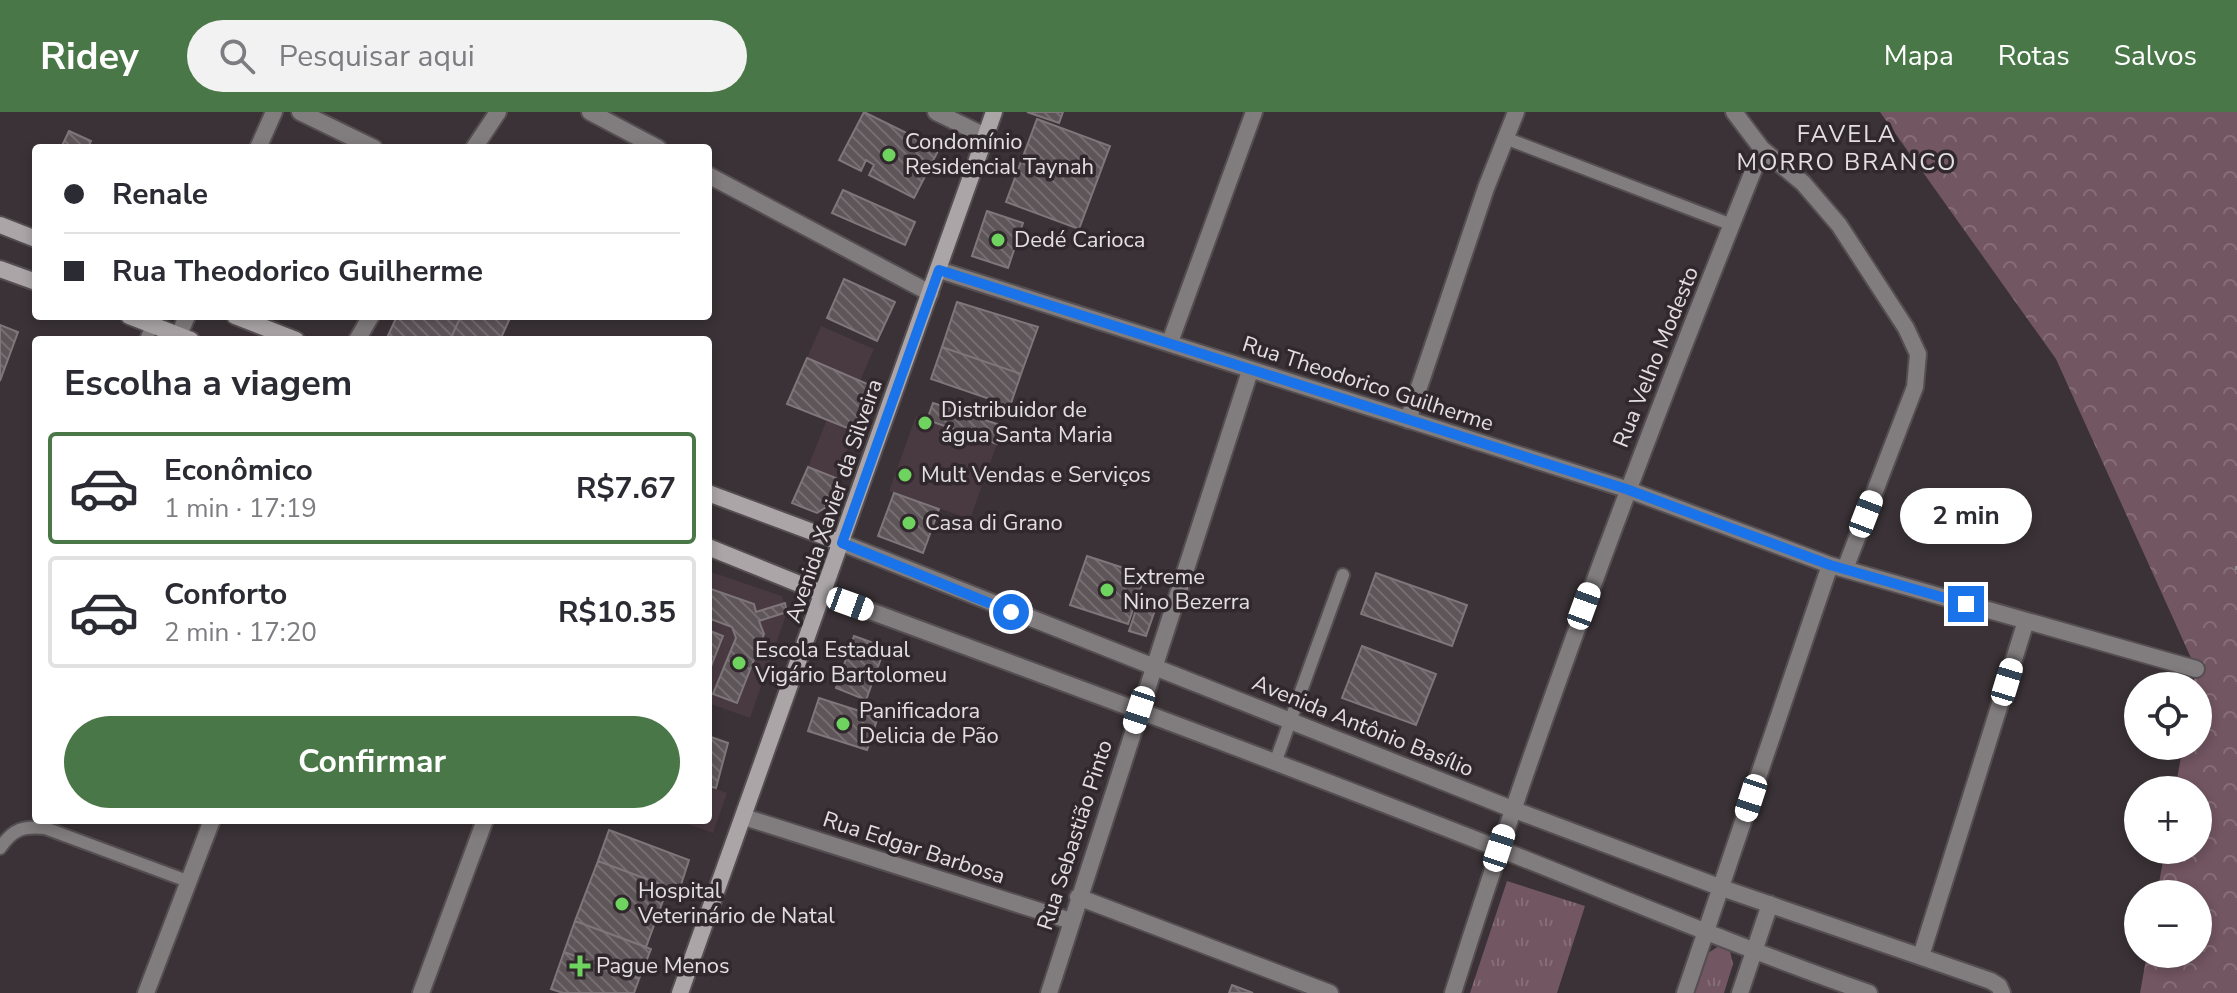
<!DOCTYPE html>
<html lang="pt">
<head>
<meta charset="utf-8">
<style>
  body { margin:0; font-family:"Nunito Sans",sans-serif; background:#f2f2f3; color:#2b2b33; height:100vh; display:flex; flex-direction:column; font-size:30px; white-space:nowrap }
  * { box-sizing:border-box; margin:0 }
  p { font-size:26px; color:#7c7c81 }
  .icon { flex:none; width:44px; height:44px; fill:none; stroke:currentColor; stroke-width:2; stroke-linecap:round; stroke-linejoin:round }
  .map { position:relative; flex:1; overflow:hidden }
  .drawer { position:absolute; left:32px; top:224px; width:680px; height:488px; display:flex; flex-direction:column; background:#fff; border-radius:8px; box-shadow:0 4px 12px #0003 }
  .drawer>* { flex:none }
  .top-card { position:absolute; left:32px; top:32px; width:680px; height:176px; border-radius:8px; box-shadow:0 4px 12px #0003; display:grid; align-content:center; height:176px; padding:0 32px; background:#fff }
  .buttons { position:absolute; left:2124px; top:560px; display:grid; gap:16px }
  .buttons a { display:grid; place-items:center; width:88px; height:88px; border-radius:50%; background:#fff; box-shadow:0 4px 12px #0003; font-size:40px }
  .end { position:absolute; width:36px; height:36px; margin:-18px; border:10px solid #1a73e8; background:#fff; box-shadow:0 0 0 4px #fff }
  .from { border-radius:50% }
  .bubble { position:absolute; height:56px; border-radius:28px; background:#fff; box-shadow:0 4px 12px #0003; font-size:26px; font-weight:700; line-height:56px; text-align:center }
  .car { position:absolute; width:24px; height:48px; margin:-24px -12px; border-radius:10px; box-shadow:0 0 6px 2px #0007; background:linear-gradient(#fff 24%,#345 0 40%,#fff 0 76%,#345 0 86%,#fff 0) }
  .top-card b { display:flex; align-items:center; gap:28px; height:76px; font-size:30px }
  .top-card b+b { border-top:2px solid #e1e1e2 }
  .top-card i { width:20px; height:20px; background:#2b2b33 }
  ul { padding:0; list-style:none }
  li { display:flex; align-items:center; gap:24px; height:112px; margin:0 16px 12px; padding:0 16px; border:4px solid #e1e1e2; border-radius:8px }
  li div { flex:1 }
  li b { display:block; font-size:30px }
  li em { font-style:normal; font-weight:700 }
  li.selected { border-color:#4a7747 }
  li>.icon { width:72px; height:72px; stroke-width:1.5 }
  h2 { padding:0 32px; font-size:36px; line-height:96px }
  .button { display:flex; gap:16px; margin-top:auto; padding:16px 32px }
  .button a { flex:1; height:92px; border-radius:48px; background:#4a7747; color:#fff; font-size:32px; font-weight:700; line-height:92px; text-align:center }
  header { display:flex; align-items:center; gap:48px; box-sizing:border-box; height:112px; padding:0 40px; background:#4a7747; color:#fff }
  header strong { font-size:38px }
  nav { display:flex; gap:44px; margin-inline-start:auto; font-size:28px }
  .search { width:560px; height:72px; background:#f2f2f3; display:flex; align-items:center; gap:20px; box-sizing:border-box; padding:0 28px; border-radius:44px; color:#7c7c81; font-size:30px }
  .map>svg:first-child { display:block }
  .built { fill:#493a41 }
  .forest { fill:url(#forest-crowns) }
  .park { fill:url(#park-tufts) }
  .building { fill:url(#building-back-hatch); stroke:#7f767a; stroke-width:2 }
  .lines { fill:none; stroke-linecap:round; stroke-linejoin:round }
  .lane-casing { stroke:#554e51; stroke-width:16 }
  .street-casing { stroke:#554e51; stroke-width:20 }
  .secondary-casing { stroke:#554e51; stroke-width:20 }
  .path { stroke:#8f898c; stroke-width:4; stroke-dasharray:4 4; stroke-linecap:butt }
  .lane { stroke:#817c7e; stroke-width:12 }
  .street { stroke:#817c7e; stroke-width:16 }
  .secondary { stroke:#aba5a7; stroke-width:16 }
  .route { stroke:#1a73e8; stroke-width:10 }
  .poi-dot { fill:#6fd360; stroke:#30282c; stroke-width:3 }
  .labels { text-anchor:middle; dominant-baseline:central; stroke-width:7; stroke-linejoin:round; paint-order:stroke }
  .poi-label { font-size:22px; fill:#e3dee0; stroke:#30282c; text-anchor:start }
  .street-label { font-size:22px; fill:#e3dee0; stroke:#30282c }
  .neighbourhood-label { font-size:24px; letter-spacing:2px; fill:#e3dee0; stroke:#30282c }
</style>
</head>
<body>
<header>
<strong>Ridey</strong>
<div class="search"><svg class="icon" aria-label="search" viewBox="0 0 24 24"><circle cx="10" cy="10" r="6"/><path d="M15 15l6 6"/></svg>Pesquisar aqui</div>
<nav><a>Mapa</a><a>Rotas</a><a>Salvos</a></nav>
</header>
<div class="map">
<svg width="2237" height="881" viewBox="0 0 2237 881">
  <defs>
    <pattern id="forest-crowns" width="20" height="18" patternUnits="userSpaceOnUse" patternTransform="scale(2)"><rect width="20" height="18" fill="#725662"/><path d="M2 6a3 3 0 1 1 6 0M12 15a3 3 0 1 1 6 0" fill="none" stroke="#866e78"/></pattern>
    <pattern id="park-tufts" width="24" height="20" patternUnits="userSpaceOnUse" patternTransform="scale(2)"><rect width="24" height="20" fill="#725662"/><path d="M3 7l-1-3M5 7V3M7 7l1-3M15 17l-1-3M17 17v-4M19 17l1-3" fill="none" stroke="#866e78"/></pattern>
    <pattern id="building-back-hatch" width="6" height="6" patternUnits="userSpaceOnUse" patternTransform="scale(2)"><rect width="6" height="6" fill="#5e5559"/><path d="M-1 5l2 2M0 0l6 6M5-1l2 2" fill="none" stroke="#756d71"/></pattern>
  </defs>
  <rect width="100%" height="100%" fill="#3a3236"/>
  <path class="built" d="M821 214 874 237 860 269 807 246Z
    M916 304 997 332 970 407 889 379Z
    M827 307 855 319 836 366 808 355Z
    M708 459 782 484 787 500 750 606 708 591Z
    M708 674 727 681 713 721 676 708H708Z"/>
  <path class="forest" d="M1880 0H2237V881H2140L2147 842H2198V782H2157L2165 738H2198V678H2175L2183 634H2198V574H2193L2196 557 2056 247Z"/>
  <path class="park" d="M1507 769 1585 794 1557 881H1470Z
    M1719 834 1730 839 1733 852 1724 881H1694L1708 841Z"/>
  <path class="building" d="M864 0 939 37 914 86 869 63 874 53 866 48 861 59 839 48Z
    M1027 0H1063L1059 11Z
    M1037 7 1110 34 1079 117 1006 90Z
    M69 19 91 29 88 36H61Z
    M843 78 915 110 905 133 832 101Z
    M987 99 1023 111 1008 156 972 144Z
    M844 167 895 190 877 229 827 206Z
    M957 190 1038 215 1021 262 942 235Z
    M397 204H461L450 228H386Z
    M461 204H511L500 228H450Z
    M0 213 18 220 0 269Z
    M942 235 1021 262 1010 294 931 267Z
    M807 246 872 274 855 319 787 292Z
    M933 291 1003 314 997 332 927 308Z
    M808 355 836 366 826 395 817 401 792 391Z
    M894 381 939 397 923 441 878 424Z
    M1087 444 1145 463 1128 512 1070 493Z
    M1376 461 1467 493 1452 534 1361 502Z
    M708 476 754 492 756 500 785 491 787 500 759 509 764 522 737 591 713 582 736 526 732 515 708 506Z
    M1139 489 1156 495 1146 524 1129 519Z
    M708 518 723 524 708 562Z
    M854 524 885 535 866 588 836 576Z
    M1362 534 1436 562 1416 613 1342 586Z
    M819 586 878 605 867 638 808 619Z
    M708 624 728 631 716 676 708 674Z
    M609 718 689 748 679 779 598 749Z
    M598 749 668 775 646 835 575 809Z
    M575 809 651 837 639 867 564 840Z
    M564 840 639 867 634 881H563L551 877Z
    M1232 873 1253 881H1229Z"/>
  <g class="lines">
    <defs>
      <path id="lane" d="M1505 26 1732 113
        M146 228 152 213
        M1275 651 1343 463
        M0 736C13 717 23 714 45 716L190 770"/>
      <path id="street" d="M300 0 374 36
        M590 0 658 36
        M936 0 985 24
        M1734 0 1762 37 1803 71 1839 113 1906 216 1918 242 1915 275 1845 457
        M258 36 274 0
        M474 36 498 0
        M708 63 930 181
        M939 158 1626 377 1830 453 2196 557
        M179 223 187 204
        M357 228 371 204
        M1170 230 1254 0
        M1408 308 1486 76 1516 0
        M842 431 1512 697 1722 776 1991 869 1999 874 2002 881
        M824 482C1049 565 1274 648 1497 736 1621 785 1743 837 1869 881
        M744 705 1071 809
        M1078 785 1330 881
        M1921 844 2026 509
        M146 881 212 708
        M421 881 485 708
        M1049 881 1250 259
        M1453 881C1543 595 1650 315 1762 37
        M1685 881 1830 453
        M1740 881 1770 792"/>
      <path id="secondary" d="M0 113 36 127
        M0 157 36 170
        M129 204 191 228
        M235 204 296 228
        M708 381 842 431
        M708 435 824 482
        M680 881 994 0"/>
    </defs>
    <use href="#lane" class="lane-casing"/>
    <use href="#street" class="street-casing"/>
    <use href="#secondary" class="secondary-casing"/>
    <path class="path" d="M2237 454V461"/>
    <use href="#lane" class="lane"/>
    <use href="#street" class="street"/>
    <use href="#secondary" class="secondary"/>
  </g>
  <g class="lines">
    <path class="route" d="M1011 500 842 431 939 158 1626 377 1830 453 1966 492"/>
  </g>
  <g class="poi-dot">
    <circle cx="889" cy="43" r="8"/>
    <circle cx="998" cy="128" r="8"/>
    <circle cx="925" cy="311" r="8"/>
    <circle cx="905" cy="363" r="8"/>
    <circle cx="909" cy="411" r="8"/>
    <circle cx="1107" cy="478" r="8"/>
    <circle cx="739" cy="551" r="8"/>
    <circle cx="843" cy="612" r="8"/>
    <circle cx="622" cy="792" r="8"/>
    <path d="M576 842h8v8h8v8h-8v8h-8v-8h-8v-8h8z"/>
  </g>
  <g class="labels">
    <g class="poi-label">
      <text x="905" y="30">Condomínio<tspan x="905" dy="25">Residencial Taynah</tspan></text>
      <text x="1014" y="128">Dedé Carioca</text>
      <text x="941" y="298">Distribuidor de<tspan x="941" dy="25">água Santa Maria</tspan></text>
      <text x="921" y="363">Mult Vendas e Serviços</text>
      <text x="925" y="411">Casa di Grano</text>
      <text x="1123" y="465">Extreme<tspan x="1123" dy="25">Nino Bezerra</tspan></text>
      <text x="755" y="538">Escola Estadual<tspan x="755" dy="25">Vigário Bartolomeu</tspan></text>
      <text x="859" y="599">Panificadora<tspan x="859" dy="25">Delicia de Pão</tspan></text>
      <text x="638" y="779">Hospital<tspan x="638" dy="25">Veterinário de Natal</tspan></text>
      <text x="596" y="854">Pague Menos</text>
    </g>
    <g class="street-label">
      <text transform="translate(1656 245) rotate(-68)">Rua Velho Modesto</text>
      <text transform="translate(1368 272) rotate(18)">Rua Theodorico Guilherme</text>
      <text transform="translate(834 389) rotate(-71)">Avenida Xavier da Silveira</text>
      <text transform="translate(1363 614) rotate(22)">Avenida Antônio Basílio</text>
      <text transform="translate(1075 723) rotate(-72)">Rua Sebastião Pinto</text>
      <text transform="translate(914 736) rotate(18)">Rua Edgar Barbosa</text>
    </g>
    <g class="neighbourhood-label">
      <text x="1847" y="22">FAVELA<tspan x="1847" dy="28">MORRO BRANCO</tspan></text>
    </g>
  </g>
</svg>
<div class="buttons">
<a><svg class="icon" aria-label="locate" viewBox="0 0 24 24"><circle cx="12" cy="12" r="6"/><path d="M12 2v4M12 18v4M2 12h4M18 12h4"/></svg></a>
<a>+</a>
<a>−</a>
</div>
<i class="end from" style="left:1011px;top:500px"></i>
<i class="end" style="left:1966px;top:492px"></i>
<div class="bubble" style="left:1900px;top:376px;width:132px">2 min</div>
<i class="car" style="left:1866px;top:402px;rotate:21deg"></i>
<i class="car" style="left:850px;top:492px;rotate:110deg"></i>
<i class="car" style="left:1584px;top:494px;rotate:20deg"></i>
<i class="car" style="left:2007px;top:570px;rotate:17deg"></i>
<i class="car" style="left:1139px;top:598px;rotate:198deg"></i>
<i class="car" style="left:1751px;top:686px;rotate:198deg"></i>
<i class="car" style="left:1499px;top:736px;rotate:18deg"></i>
<div class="top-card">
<b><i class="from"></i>Renale</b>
<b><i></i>Rua Theodorico Guilherme</b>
</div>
<section class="drawer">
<h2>Escolha a viagem</h2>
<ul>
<li class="selected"><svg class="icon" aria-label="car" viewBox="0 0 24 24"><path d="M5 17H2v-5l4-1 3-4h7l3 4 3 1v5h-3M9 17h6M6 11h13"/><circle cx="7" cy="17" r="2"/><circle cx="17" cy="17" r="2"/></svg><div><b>Econômico</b><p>1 min · 17:19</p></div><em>R$7.67</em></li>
<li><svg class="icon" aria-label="car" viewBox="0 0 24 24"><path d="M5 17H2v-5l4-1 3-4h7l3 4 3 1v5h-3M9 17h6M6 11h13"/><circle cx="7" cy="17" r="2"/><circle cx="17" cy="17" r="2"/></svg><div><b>Conforto</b><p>2 min · 17:20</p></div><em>R$10.35</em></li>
</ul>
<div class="button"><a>Confirmar</a></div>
</section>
</div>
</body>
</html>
